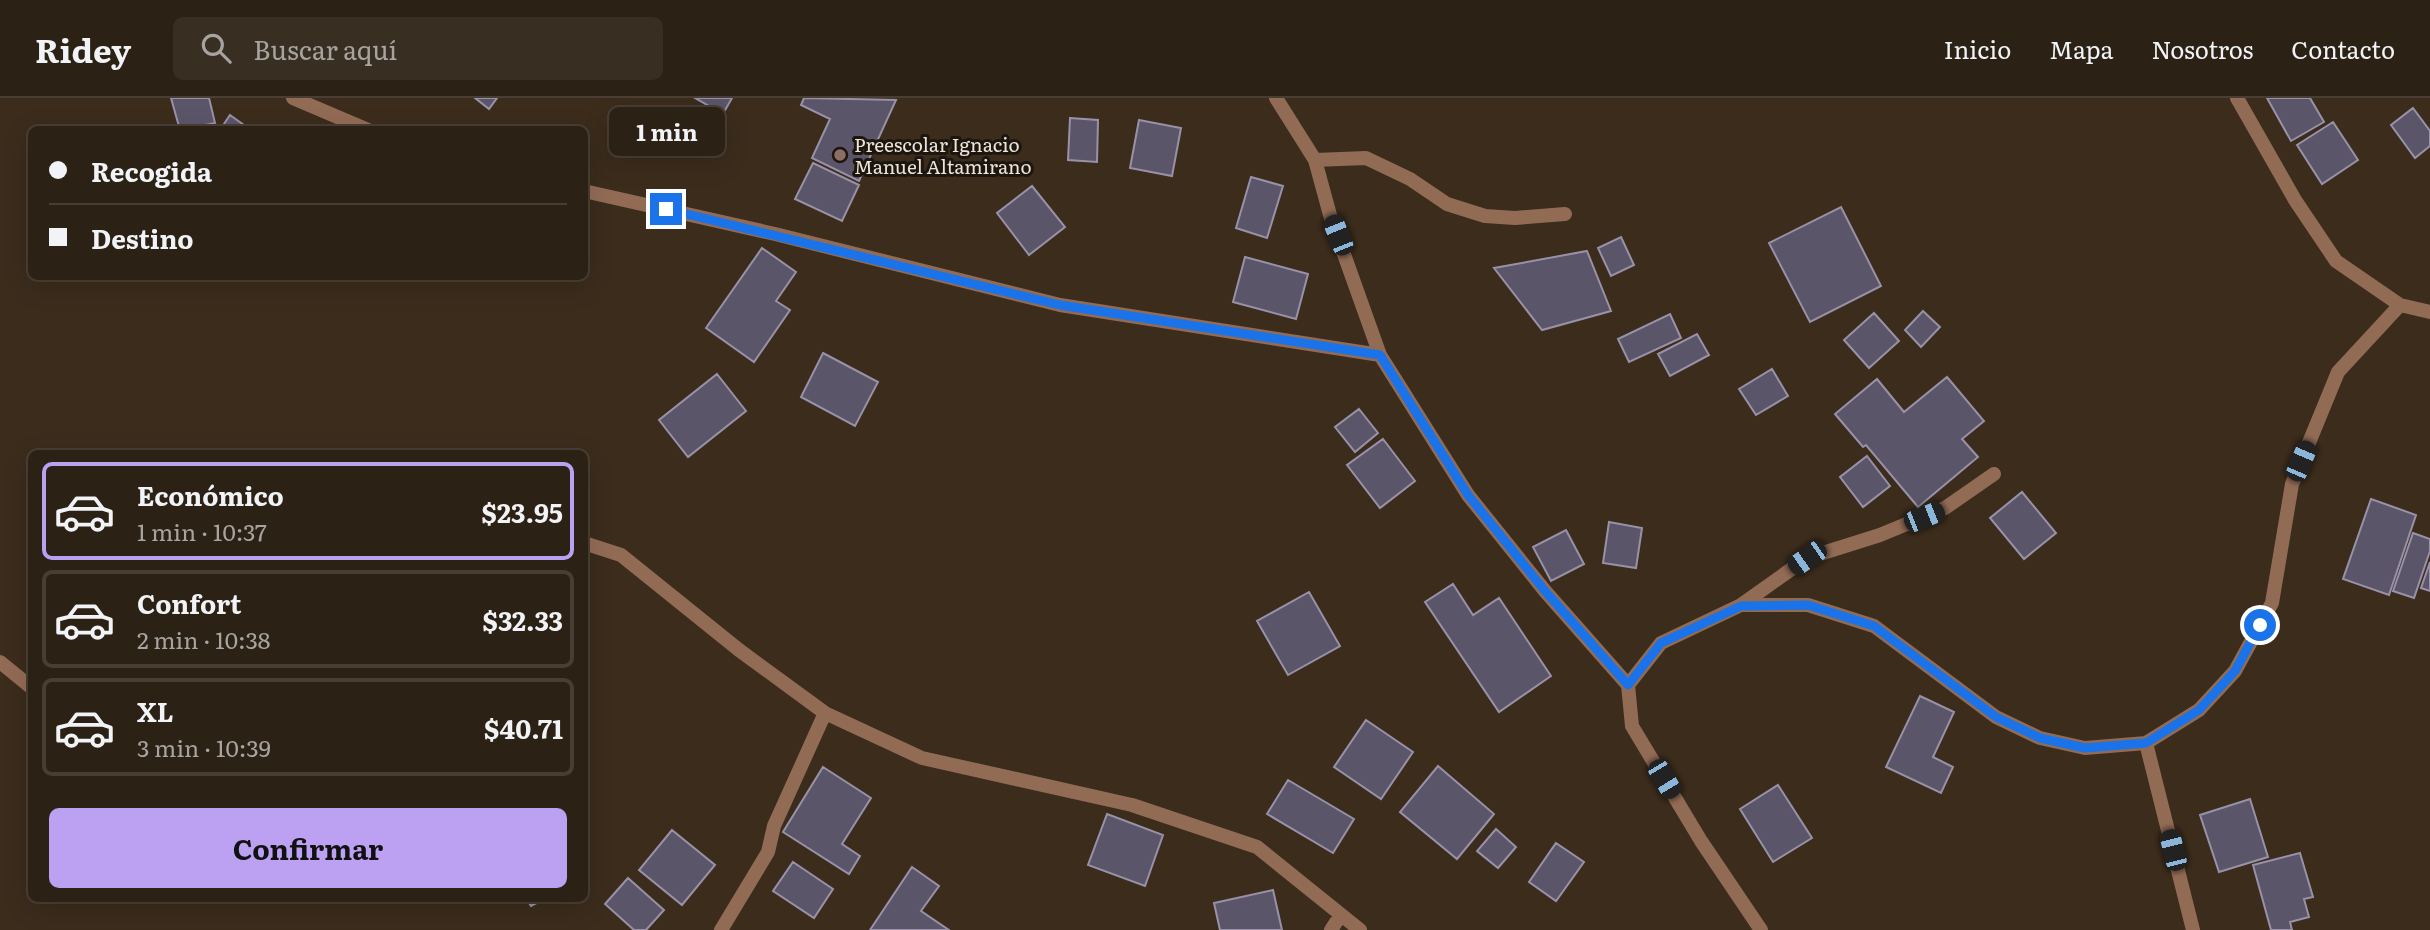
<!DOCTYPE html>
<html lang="es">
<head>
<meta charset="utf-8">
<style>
  body { margin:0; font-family:Literata,serif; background:#382e22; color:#f1f3f6; height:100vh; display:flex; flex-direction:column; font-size:26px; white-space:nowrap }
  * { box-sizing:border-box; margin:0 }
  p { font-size:23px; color:#a6a3a0 }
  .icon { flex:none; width:38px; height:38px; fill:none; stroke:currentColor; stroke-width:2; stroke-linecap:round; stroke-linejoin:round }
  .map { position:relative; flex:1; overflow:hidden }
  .drawer { position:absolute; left:28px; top:352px; width:560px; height:452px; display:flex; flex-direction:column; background:#2c2115; border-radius:10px; box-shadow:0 7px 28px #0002,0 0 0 2px #483e34 }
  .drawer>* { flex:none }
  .top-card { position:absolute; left:28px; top:28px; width:560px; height:154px; border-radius:10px; box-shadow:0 7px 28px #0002,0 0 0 2px #483e34; display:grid; align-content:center; height:154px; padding:0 21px; background:#2c2115 }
  .end { position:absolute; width:32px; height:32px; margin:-16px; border:9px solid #1a73e8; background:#fff; box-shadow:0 0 0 4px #fff }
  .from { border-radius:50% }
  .bubble { position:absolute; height:49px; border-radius:10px; background:#2c2115; box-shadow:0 7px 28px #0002,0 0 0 2px #483e34; font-size:23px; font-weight:700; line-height:49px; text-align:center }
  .car { position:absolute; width:21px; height:42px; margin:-21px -10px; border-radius:9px; box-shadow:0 0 5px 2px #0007; background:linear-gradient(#222 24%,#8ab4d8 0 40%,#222 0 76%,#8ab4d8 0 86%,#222 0) }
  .top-card b { display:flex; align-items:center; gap:24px; height:66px; font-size:26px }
  .top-card b+b { border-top:2px solid #483e34 }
  .top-card i { width:18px; height:18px; background:#f1f3f6 }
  ul { padding:12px 0 0; list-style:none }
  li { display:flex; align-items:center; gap:21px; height:98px; margin:0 14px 10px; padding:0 7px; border:4px solid #483e34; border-radius:10px }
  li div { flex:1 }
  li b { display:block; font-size:26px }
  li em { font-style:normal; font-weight:700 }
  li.selected { border-color:#bca0f2 }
  li>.icon { width:63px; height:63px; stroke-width:1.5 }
  .button { display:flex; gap:14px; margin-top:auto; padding:14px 21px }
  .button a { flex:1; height:80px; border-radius:10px; background:#bca0f2; color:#111; font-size:28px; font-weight:700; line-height:80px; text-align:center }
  header { display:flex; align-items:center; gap:42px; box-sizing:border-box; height:98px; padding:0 35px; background:#2c2115; border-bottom:2px solid #483e34 }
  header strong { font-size:33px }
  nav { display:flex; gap:38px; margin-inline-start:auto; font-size:24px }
  .search { width:490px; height:63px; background:#382e22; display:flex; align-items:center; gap:18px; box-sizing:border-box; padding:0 24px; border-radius:10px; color:#a6a3a0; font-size:26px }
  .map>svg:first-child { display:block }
  .building { fill:#5b5569; stroke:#9891a8; stroke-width:2 }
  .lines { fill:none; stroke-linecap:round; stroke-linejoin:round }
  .street { stroke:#926b55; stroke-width:14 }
  .route { stroke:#1a73e8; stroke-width:9 }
  .education-dot { fill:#8d6e63; stroke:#1d160f; stroke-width:2.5 }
  .labels { text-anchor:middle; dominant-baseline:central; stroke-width:6; stroke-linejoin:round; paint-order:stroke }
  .poi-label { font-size:19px; fill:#ece3d9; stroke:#1d160f; text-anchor:start }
</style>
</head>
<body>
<header>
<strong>Ridey</strong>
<div class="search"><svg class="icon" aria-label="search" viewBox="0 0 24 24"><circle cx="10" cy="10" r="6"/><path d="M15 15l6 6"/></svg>Buscar aquí</div>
<nav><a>Inicio</a><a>Mapa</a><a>Nosotros</a><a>Contacto</a></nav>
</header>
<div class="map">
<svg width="2430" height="832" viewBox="0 0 2430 832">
  <rect width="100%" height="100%" fill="#3b2c1c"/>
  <path class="building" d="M171 0H209L215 25 180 32Z
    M475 0H497L489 11Z
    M695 0H732L723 16Z
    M804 0 896 2 859 83 812 60 830 21 801 7Z
    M2267 0H2310L2324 24 2291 43Z
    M2413 10 2430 33V48L2415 60 2391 27Z
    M230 17 251 32H220Z
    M1070 20 1098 22 1097 64 1068 62Z
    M1139 22 1181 30 1172 78 1130 70Z
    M2333 24 2358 62 2322 86 2297 47Z
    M813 65 859 87 842 123 795 101Z
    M1251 79 1283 88 1267 140 1236 130Z
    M1032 88 1065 129 1029 157 997 115Z
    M1841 109 1881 188 1810 224 1769 145Z
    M1621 139 1634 167 1611 178 1598 150Z
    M762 150 796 174 776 203 790 212 754 264 706 230Z
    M1587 153 1611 213 1542 232 1494 170Z
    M1245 159 1308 176 1296 221 1233 204Z
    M1923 213 1940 229 1921 249 1905 232Z
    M1874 215 1899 243 1869 270 1844 242Z
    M1670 216 1681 240 1629 264 1618 241Z
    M1697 236 1709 257 1670 278 1658 256Z
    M823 255 878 284 855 328 801 299Z
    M1772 271 1788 298 1756 317 1739 291Z
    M717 276 746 313 688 359 659 322Z
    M1947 279 1984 323 1962 341 1978 359 1918 409 1866 347 1863 349 1835 316 1877 281 1904 314Z
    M1359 311 1378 335 1355 354 1335 329Z
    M1383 341 1415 383 1380 410 1347 367Z
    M1867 358 1890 388 1863 409 1840 379Z
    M2022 394 2056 435 2024 461 1990 420Z
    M2371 401 2416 417 2389 497 2343 481Z
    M1609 424 1642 430 1636 470 1603 465Z
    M1566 432 1584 466 1551 483 1533 449Z
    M2413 435 2430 441V453L2414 500 2393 493Z
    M2430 464V493L2421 490Z
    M1453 486 1473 517 1499 500 1551 578 1499 614 1425 504Z
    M1309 494 1340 548 1288 577 1257 523Z
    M1920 598 1954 614 1933 659 1953 669 1941 695 1886 669Z
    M1366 622 1413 654 1381 701 1334 669Z
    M1438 668 1494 716 1457 761 1400 714Z
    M823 669 871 700 842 746 860 758 849 776 783 734Z
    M1288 682 1354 721 1333 755 1267 716Z
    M1778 687 1812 740 1773 764 1740 711Z
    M2250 701 2268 759 2219 774 2200 717Z
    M1107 716 1163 737 1145 788 1088 767Z
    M1496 731 1516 749 1498 770 1477 753Z
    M672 732 715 767 682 807 639 772Z
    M1556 745 1584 764 1556 803 1529 784Z
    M2300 755 2313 799 2304 801 2309 819 2290 824 2292 832H2271L2253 767Z
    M793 764 833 791 814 820 773 793Z
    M912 769 939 788 921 813 949 832H870Z
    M628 780 664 812 646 832H634L605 806Z
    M1273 792 1282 832H1220L1214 805Z
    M526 800H546L531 808Z"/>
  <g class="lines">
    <path class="street" d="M293 0 368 32
      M1276 0 1315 62 1330 117 1380 257 1468 397 1545 493 1628 587
      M2237 0 2295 102 2336 163 2400 207 2430 214
      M1315 62 1366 60 1410 81 1447 106 1485 118 1515 120 1565 116
      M584 93 775 136 1060 207 1380 257
      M584 445 621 457 739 552 825 615 922 660 1132 707 1257 749 1360 832
      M1741 507 1807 460 1880 437 1945 410 1994 376
      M0 564 32 590
      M2146 645 2193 832
      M721 832 768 754 774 728 825 615
      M1331 832 1340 818
      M1761 832 1701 743 1632 628 1628 587 1661 545 1741 507H1808L1874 528 1996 619 2040 640 2085 650 2146 645 2199 612 2235 573 2272 505 2292 386 2338 274 2400 207"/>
  </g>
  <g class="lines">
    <path class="route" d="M666 111 1060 207 1380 257 1468 397 1545 493 1628 587 1661 545 1741 508 1808 507 1874 528 1996 619 2040 640 2085 650 2146 645 2199 612 2235 573 2260 527"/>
  </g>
  <circle class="education-dot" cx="840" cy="57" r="7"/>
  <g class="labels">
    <g class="poi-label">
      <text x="854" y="46">Preescolar Ignacio<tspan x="854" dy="22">Manuel Altamirano</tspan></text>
    </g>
  </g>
</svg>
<i class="end from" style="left:2260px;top:527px"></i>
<i class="end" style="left:666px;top:111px"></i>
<div class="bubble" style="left:609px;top:9px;width:116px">1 min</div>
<i class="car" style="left:1338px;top:137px;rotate:338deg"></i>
<i class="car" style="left:2301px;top:363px;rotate:23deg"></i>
<i class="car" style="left:1924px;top:419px;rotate:68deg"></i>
<i class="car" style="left:1807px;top:460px;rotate:235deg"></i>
<i class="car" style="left:1664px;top:681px;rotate:149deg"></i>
<i class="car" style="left:2173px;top:752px;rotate:346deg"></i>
<div class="top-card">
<b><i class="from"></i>Recogida</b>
<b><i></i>Destino</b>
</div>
<section class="drawer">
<ul>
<li class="selected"><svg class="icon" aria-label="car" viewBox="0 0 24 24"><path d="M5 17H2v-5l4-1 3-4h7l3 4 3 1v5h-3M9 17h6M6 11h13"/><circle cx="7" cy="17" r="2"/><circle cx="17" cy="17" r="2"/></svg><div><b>Económico</b><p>1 min · 10:37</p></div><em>$23.95</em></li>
<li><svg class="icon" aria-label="car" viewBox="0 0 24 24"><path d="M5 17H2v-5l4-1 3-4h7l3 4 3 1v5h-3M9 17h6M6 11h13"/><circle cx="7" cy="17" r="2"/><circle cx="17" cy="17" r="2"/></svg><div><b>Confort</b><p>2 min · 10:38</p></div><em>$32.33</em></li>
<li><svg class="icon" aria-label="car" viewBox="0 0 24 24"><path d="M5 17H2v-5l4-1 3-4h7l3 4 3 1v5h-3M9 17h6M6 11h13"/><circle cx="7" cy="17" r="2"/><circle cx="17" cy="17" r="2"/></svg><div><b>XL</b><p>3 min · 10:39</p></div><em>$40.71</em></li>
</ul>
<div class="button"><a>Confirmar</a></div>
</section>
</div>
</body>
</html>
